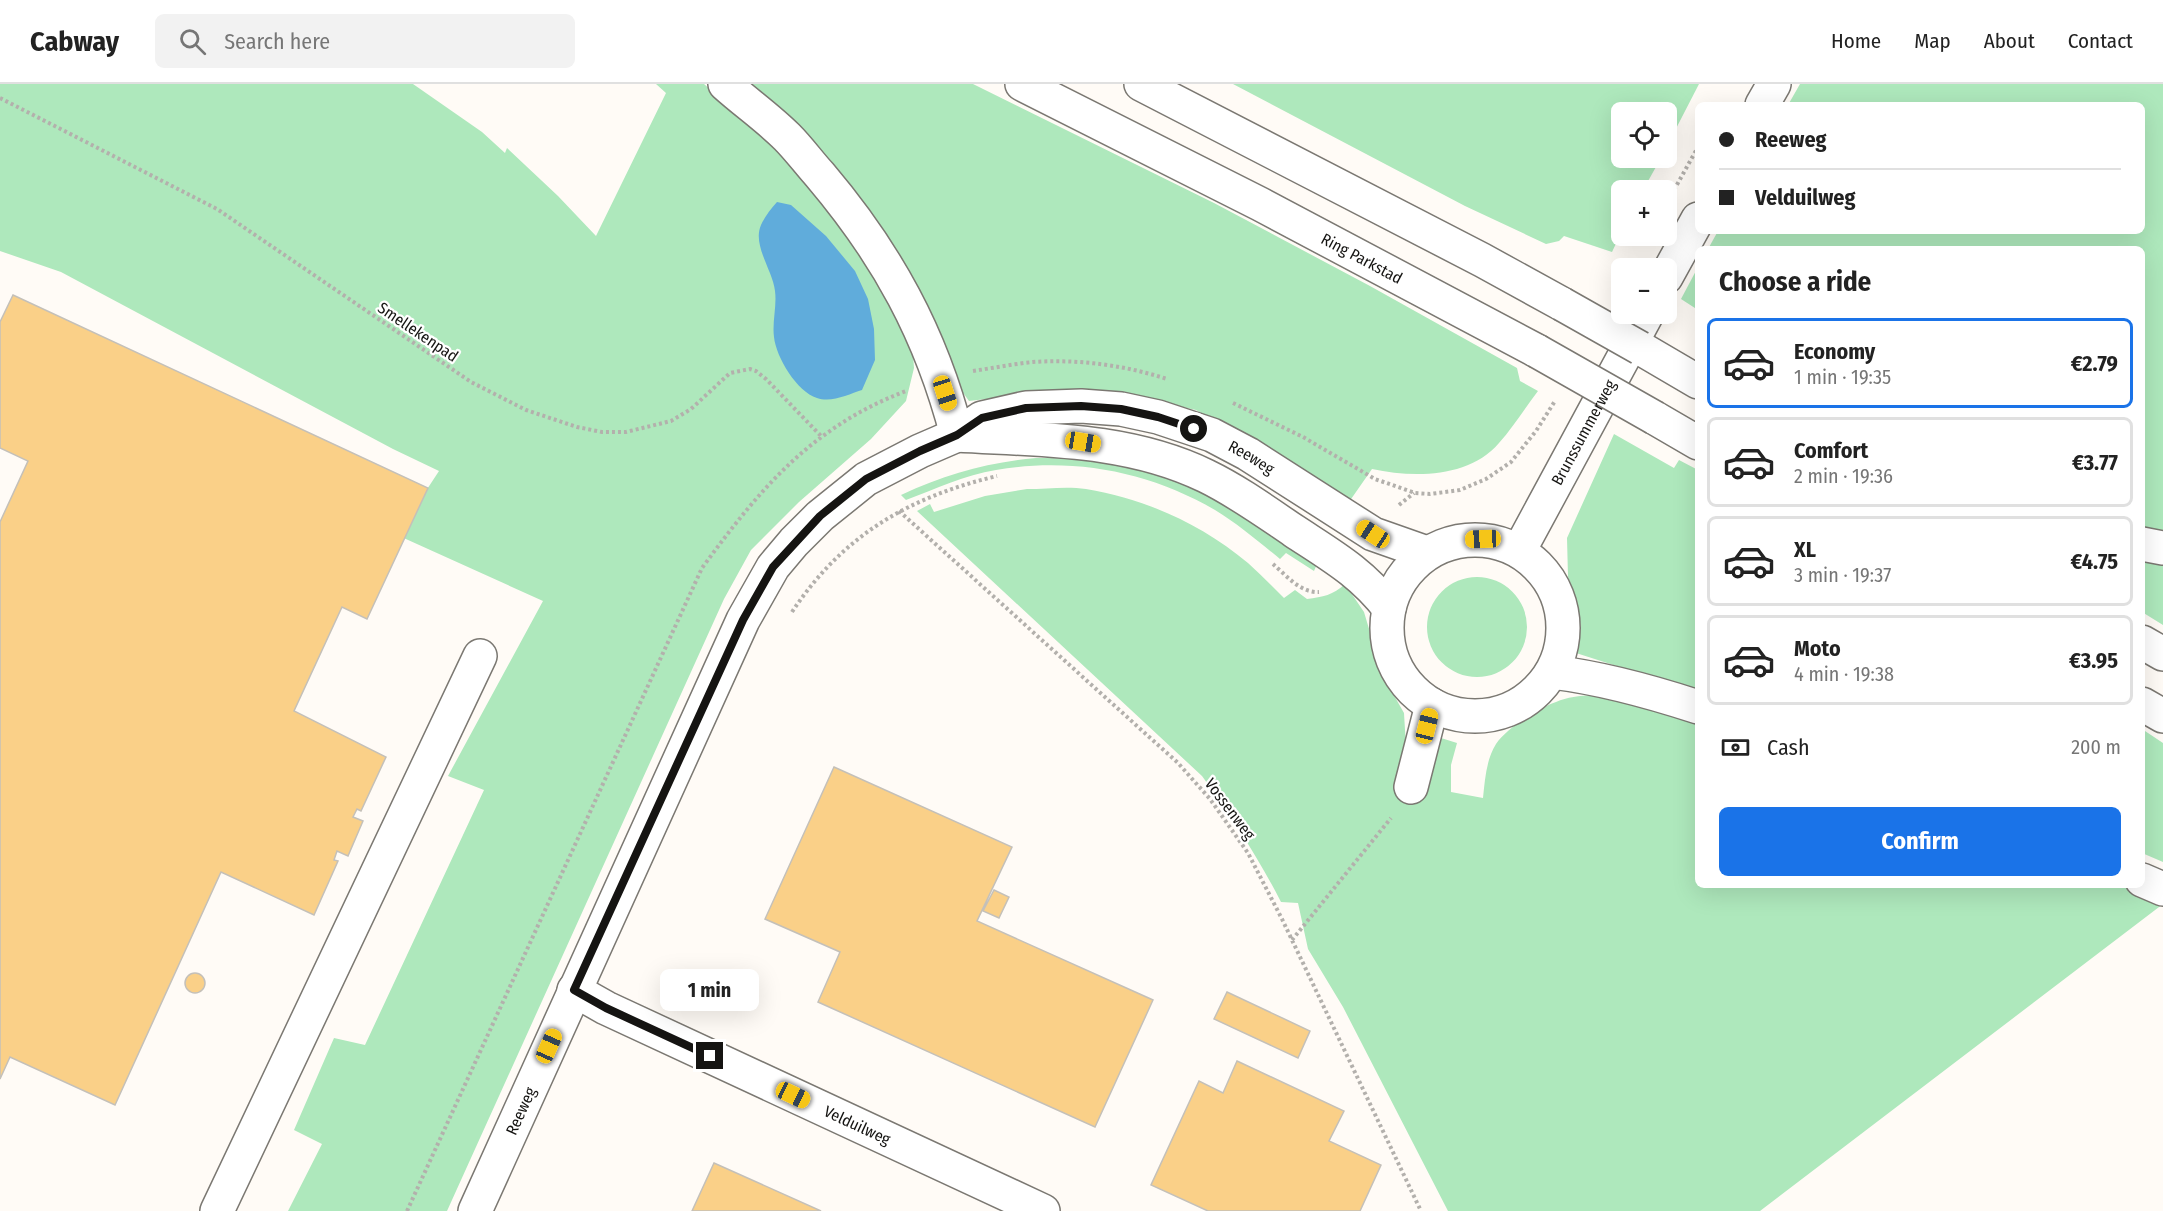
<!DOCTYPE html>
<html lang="en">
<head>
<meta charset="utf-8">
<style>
  body { margin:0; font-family:"Fira Sans Condensed",sans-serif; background:#f2f2f2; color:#222; height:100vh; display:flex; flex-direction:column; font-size:22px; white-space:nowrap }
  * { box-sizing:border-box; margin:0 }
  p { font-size:20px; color:#767676 }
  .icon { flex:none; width:33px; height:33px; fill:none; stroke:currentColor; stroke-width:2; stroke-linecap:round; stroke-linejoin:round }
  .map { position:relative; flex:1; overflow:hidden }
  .sheet { position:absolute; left:1695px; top:162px; width:450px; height:642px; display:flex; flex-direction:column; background:#fff; border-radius:9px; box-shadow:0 6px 24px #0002 }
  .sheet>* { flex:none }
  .top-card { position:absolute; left:1695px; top:18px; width:450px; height:132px; border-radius:9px; box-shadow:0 6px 24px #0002; display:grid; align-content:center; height:132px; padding:0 24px; background:#fff }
  .controls { position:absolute; left:1611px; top:18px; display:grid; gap:12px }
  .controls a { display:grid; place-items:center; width:66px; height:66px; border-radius:9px; background:#fff; box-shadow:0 6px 24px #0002; font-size:30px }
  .end { position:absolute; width:27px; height:27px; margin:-14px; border:8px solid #151412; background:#fff; box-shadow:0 0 0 3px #fff }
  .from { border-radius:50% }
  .bubble { position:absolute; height:42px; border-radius:9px; background:#fff; box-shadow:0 6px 24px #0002; font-size:20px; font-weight:700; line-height:42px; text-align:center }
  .car { position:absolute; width:18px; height:36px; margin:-18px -9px; border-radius:8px; box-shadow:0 0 4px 2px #0007; background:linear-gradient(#f5c518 24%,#345 0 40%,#f5c518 0 76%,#345 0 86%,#f5c518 0) }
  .top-card b { display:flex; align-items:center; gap:21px; height:57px; font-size:22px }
  .top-card b+b { border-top:2px solid #e0e0e0 }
  .top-card i { width:15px; height:15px; background:#222 }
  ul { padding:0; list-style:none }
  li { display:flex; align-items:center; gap:18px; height:90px; margin:0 12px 9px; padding:0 12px; border:3px solid #e0e0e0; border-radius:9px }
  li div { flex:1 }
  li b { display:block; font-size:22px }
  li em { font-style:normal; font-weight:700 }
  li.current { border-color:#1a73e8 }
  li>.icon { width:54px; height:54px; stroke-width:1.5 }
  h2 { padding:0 24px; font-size:27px; line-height:72px }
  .pay { display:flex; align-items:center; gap:15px; height:66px; padding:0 24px; font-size:22px }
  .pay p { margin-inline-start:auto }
  .button { display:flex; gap:12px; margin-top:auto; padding:12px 24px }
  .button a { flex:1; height:69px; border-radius:9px; background:#1a73e8; color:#fff; font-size:24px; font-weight:700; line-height:69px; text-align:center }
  header { display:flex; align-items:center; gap:36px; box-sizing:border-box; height:84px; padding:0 30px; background:#fff; border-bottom:2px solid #e0e0e0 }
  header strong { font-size:28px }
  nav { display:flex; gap:33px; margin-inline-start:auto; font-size:21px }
  .search { width:420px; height:54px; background:#f2f2f2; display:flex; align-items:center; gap:15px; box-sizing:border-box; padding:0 21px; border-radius:9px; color:#767676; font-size:22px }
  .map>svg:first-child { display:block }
  .green { fill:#aee8bc }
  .water { fill:#60acdb }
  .building { fill:#fad088; stroke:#c4c0b9; stroke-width:1.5 }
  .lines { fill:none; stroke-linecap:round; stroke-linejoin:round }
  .minor-casing { stroke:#7b7872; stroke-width:36 }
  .tertiary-casing { stroke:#7b7872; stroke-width:36 }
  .trunk-casing { stroke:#7b7872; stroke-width:36 }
  .path { stroke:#b3b0ac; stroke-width:4; stroke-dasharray:3 3; stroke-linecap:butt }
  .minor { stroke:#fff; stroke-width:33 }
  .tertiary { stroke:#fff; stroke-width:33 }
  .trunk { stroke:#fff; stroke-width:33 }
  .trunk-bridge-casing { stroke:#7b7872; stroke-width:36; stroke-linecap:butt }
  .trunk-bridge { stroke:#fff; stroke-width:33 }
  .route { stroke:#151412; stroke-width:8 }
  .labels { text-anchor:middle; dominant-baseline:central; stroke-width:4.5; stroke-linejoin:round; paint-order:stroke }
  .street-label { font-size:16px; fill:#151412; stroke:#fff }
</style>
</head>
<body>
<header>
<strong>Cabway</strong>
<div class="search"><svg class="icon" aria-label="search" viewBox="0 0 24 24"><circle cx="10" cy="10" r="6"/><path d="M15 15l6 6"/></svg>Search here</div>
<nav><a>Home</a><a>Map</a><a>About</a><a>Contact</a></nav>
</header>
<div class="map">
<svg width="2163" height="1127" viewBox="0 0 2163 1127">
  <rect width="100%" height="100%" fill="#fffbf6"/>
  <path class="green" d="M0 0H413L482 48 505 69 507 64 558 112 596 152 666 9 656 0H704L790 75 856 161 912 256 914 284 906 317 871 355 799 418 751 466 724 515 447 1127H288L322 1060 294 1046 334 954 365 961 484 706 448 692 543 517 397 451 439 387 393 365 61 188 0 167Z
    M740 0H973L1214 119 1370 202 1517 284 1520 297 1538 307C1525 324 1513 343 1499 359 1469 394 1414 394 1372 385L1349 418 1196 326 1133 312 1064 306 969 317Z
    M1233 0H1699L1667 62 1666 28H1622V74H1661L1643 106H1622L1621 149 1612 168 1564 152 1559 157 1546 160 1465 122Z
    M1800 0H2163V447L2142 445V165H1708L1718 147H2142V21H1788Z
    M1698 183V226L1681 215Z
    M1614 350 1674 384 1679 376 1698 386V608L1576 569 1581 543 1575 511 1568 493 1567 454Z
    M1036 374C1087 374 1136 380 1184 399 1232 418 1275 452 1317 480L1314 487 1286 469 1280 475C1259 458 1238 440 1215 426 1148 387 1072 373 996 386 965 391 935 405 906 416L901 411C947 390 985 379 1036 374Z
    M1027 405C1046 405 1067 402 1086 405 1146 415 1201 440 1248 479 1260 490 1272 502 1284 514L1295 506 1307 515C1323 513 1333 511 1345 500L1364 528 1383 592 1404 629 1406 663 1427 706 1441 654 1457 659 1451 681V708L1483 714C1485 696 1486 676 1496 660 1506 645 1538 624 1556 618 1567 613 1580 612 1592 611L1698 634V801H2130L2163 820 1760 1127H1448L1343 923 1308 865 1298 819 1281 818C1258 773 1231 732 1202 692L917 427 930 420 934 428 985 412Z
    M2142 471 2163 474V541L2142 528Z
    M1427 543a50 50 0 1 1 100 0a50 50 0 1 1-100 0Z
    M2142 645 2163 659V778L2142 769Z"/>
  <path class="water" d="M777 118 791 121 826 152 855 187 868 215 874 245 875 276 862 306C849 310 832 319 817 314 797 308 776 273 774 253 772 238 777 222 775 207 773 187 752 161 761 141 765 132 771 125 777 118Z"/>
  <path class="building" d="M13 211 428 404 367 535 342 523 294 627 386 673 361 727 357 725 353 733 363 737 348 772 337 767 334 776 338 777 314 831 221 788 115 1021 10 973 0 995V438L28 377 0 364V238Z
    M834 683 1012 763 977 837 1153 916 1095 1043 818 918 840 868 765 835Z
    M994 806 1009 813 999 834 983 827Z
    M185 899a10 10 0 1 1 20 0a10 10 0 1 1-20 0Z
    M1227 908 1310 947 1298 974 1214 935Z
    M1237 977 1344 1027 1329 1057 1381 1081 1360 1127H1208L1151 1101 1199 997 1223 1009Z
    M714 1079 821 1127H692Z"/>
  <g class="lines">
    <defs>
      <g id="minor">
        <path id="s1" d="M574 906 606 924 1043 1127"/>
        <path d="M217 1127 480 572"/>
      </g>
      <g id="tertiary">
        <path d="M1762 21 1774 0"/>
        <path d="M1666 193 1698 135"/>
        <path d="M957 351C1041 356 1128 354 1206 392 1237 407 1266 428 1294 447 1332 472 1361 488 1389 524"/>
        <circle cx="1475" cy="544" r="88"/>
        <path id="s2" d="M1519 467 1647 230"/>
        <path d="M1411 703 1432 621"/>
        <path id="s3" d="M475 1127 743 536 773 483 794 458 820 432 866 395 920 367 957 351 982 334 1026 324 1081 322 1121 325 1158 333 1212 351 1248 370 1373 450 1427 469"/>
      </g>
      <g id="trunk">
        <path d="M725 0C745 18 768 34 787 53 799 65 809 79 820 91 887 170 931 250 957 351"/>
        <path id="s4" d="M1022 0 1260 120 1537 267"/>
        <path d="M1141 0 1482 176 1562 220"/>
        <path d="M1640 264 1698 298"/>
        <path d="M1655 334 1698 359"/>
        <path d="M2142 460 2163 464"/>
        <path d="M2142 558 2163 570"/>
        <path d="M1552 588C1602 594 1649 607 1698 623"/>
        <path d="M2142 620 2163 632"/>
        <path d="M2142 796 2163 805"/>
      </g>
    </defs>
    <use href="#minor" class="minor-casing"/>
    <use href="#tertiary" class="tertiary-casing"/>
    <use href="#trunk" class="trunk-casing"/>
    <path class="path" d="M0 14 217 125 471 298 526 326 577 343 602 348H626L671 337 691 325 730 289 750 285 756 287 766 295 821 352
      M1674 106 1698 63
      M973 287C993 284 1013 280 1033 278 1078 275 1124 281 1167 295
      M1233 319 1303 353 1375 395 1415 409 1430 410 1460 406 1486 395 1511 378 1536 347 1555 317
      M1399 421 1414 409
      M899 427 1178 679 1210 715 1248 769 1282 835 1421 1127
      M1273 480C1286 491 1300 509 1319 508
      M792 528C843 451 909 413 997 392
      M1292 856 1391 734
      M407 1127 702 484C760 405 811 343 906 307"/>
    <use href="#minor" class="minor"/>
    <use href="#tertiary" class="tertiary"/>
    <use href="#trunk" class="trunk"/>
    <defs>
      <path id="trunk-bridge" d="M1562 220 1640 264
        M1537 267 1655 334"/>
    </defs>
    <use href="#trunk-bridge" class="trunk-bridge-casing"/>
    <use href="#trunk-bridge" class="trunk-bridge"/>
  </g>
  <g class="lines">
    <path class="route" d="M710 972 606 924 574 906 743 536 773 483 820 432 866 395 920 367 957 351 982 334 1026 324 1081 322 1121 325 1158 333 1194 345"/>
  </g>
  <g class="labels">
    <g class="street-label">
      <text stroke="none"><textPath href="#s4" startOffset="382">Ring Parkstad</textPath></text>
      <text transform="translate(418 248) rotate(34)">Smellekenpad</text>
      <text stroke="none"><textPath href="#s2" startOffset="135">Brunssummerweg</textPath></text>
      <text stroke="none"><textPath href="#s3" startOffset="1250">Reeweg</textPath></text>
      <text transform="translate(1230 725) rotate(53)">Vossenweg</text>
      <text stroke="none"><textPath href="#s3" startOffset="110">Reeweg</textPath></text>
      <text stroke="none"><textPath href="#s1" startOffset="314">Velduilweg</textPath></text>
    </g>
  </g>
</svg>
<div class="controls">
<a><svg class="icon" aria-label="locate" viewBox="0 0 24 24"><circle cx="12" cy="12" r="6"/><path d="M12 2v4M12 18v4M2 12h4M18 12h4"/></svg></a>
<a>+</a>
<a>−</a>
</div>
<i class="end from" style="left:1194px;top:345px"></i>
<i class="end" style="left:710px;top:972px"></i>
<div class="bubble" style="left:660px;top:885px;width:99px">1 min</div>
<i class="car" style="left:945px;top:309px;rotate:162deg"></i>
<i class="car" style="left:1083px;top:358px;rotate:99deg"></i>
<i class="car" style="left:1373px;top:450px;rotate:303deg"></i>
<i class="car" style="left:1483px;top:455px;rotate:268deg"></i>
<i class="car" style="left:1427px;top:642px;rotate:14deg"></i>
<i class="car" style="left:549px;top:962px;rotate:24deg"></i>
<i class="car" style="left:793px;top:1011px;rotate:115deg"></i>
<div class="top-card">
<b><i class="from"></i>Reeweg</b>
<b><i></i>Velduilweg</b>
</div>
<section class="sheet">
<h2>Choose a ride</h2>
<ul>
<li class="current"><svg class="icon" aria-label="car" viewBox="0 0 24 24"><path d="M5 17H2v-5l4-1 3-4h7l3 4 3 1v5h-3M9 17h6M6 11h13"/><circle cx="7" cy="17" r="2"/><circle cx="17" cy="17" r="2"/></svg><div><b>Economy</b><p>1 min · 19:35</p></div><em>€2.79</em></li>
<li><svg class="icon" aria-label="car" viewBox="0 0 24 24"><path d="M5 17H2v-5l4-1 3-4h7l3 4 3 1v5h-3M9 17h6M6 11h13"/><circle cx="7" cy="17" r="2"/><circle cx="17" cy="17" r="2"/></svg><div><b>Comfort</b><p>2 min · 19:36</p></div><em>€3.77</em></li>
<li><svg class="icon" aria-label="car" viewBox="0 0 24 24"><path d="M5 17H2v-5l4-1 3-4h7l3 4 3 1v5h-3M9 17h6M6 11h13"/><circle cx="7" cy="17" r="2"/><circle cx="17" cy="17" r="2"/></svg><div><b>XL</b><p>3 min · 19:37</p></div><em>€4.75</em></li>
<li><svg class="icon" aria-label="car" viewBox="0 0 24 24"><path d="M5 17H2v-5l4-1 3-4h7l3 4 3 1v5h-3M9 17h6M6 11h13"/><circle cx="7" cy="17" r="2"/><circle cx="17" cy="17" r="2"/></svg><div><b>Moto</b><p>4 min · 19:38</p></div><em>€3.95</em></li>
</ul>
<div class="pay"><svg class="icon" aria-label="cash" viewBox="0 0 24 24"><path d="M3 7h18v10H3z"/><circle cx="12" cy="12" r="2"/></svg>Cash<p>200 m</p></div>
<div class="button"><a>Confirm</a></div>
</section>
</div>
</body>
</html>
